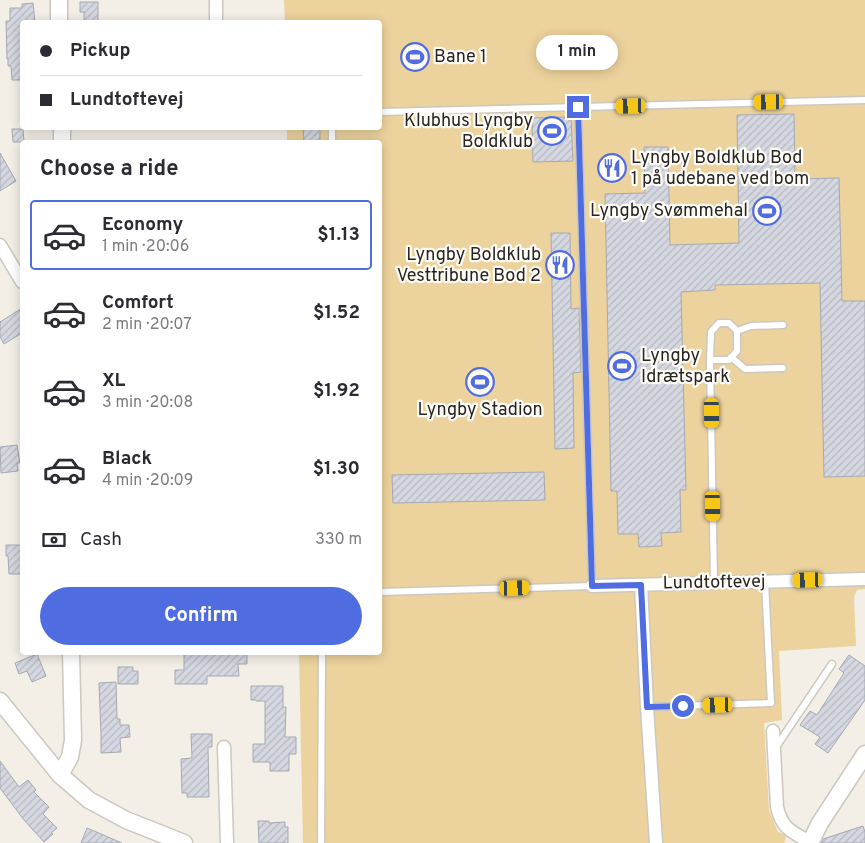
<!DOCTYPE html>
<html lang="en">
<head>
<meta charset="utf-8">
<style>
  body { margin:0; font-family:Overpass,sans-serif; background:#f2f2f3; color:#2b2b33; height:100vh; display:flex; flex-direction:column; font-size:19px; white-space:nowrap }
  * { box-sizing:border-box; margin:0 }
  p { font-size:16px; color:#7c7c81 }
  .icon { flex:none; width:28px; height:28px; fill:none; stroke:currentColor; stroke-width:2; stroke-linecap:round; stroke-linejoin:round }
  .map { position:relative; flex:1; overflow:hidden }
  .details { position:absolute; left:20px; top:140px; width:362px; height:515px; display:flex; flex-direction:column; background:#fff; border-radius:5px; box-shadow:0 2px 12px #0003 }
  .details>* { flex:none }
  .guide { position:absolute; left:20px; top:20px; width:362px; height:110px; border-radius:5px; box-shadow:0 2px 12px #0003; display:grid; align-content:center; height:110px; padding:0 20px; background:#fff }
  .end { position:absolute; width:22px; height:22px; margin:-11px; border:6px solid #4f6ce1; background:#fff; box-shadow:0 0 0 2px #fff }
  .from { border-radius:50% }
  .bubble { position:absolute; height:35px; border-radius:18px; background:#fff; box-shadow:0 2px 12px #0003; font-size:16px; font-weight:700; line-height:35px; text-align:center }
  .car { position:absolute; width:15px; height:30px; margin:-15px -8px; border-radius:6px; box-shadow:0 0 4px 1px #0007; background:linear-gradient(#f5c518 24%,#345 0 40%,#f5c518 0 76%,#345 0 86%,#f5c518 0) }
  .guide b { display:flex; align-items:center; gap:18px; height:48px; font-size:19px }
  .guide b+b { border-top:1px solid #e1e1e2 }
  .guide i { width:12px; height:12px; background:#2b2b33 }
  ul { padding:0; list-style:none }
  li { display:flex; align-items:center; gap:15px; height:70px; margin:0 10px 8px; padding:0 10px; border:2px solid transparent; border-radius:5px }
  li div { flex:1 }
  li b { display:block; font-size:19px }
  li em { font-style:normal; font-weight:700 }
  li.selected { border-color:#4f6ce1 }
  li>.icon { width:45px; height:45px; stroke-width:1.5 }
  h2 { padding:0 20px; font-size:22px; line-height:60px }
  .pay { display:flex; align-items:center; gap:12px; height:55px; padding:0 20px; font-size:19px }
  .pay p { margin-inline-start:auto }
  .primary-button { display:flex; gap:10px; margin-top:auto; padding:10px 20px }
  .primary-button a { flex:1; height:58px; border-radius:30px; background:#4f6ce1; color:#fff; font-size:20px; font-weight:700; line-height:58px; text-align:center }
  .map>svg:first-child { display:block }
  .grass { fill:#ecd29c }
  .building { fill:url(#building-hatch); stroke:#a5a9b1 }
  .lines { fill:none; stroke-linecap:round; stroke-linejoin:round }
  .service-casing { stroke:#ccc8bf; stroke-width:9 }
  .minor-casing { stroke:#ccc8bf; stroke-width:15 }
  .tertiary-casing { stroke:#ccc8bf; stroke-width:19 }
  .service { stroke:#fff; stroke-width:6 }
  .minor { stroke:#fff; stroke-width:12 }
  .tertiary { stroke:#fff; stroke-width:16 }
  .route { stroke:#4f6ce1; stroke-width:6 }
  .labels { text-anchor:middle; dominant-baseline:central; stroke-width:4.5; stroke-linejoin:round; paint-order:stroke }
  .poi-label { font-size:18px; fill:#272522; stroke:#fffcf7; text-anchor:start }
  .street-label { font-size:18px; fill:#272522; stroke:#fffcf7 }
</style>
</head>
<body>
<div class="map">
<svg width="865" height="843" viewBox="0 0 865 843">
  <defs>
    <pattern id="building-hatch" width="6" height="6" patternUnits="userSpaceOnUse" patternTransform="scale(1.25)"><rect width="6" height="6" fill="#d5d8e1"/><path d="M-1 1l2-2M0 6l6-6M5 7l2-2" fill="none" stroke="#b7b9c1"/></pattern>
  </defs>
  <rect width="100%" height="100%" fill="#f3efe6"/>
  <path class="grass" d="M284 0H865V589L857 590 854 597 856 646 779 651 782 720 764 723 769 810 778 832 787 835 784 843H303L299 653 380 652V142H287V128H380V22H285Z"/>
  <path class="building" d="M80 2H98V22H84V12H80Z
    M33 3 35 22H22V80H12L11 66H8V59H7L6 21H10V8H22V4Z
    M794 114 795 179 839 178 842 301H865V476L824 477 820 283 715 285V290L681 292 686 490H680L681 532 661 533 662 546 639 547 638 534H618L617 491H611L605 194 645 193 644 147H668L670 245 739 243 737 115Z
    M571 117 573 161 533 162 532 118Z
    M303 128H320V142H304Z
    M12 129H23L24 142H13Z
    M0 153 16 181 0 191Z
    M551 233H570L571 309 579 308 581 372 573 373 574 448 555 449Z
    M22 308V333L4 344 0 337V322Z
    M17 445 20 463H17L18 471 1 473 0 447Z
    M544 472 545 500 393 503 392 475Z
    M6 545H22V574H9L8 556H6Z
    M184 652H247V664H238L239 676H207V684H175V670H184Z
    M37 654 46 676 32 682 27 671 19 674 15 663Z
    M849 655 865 666V700L828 753 815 744 820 737 800 725 810 711 817 715 844 673 839 669Z
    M118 667H133V671H138V684H118Z
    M116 682 117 719H120V725H129L130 737 120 738 121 752 101 753V734L99 683Z
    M251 686H283V707H286L285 737H296V754H289V771H270V762H253V744H265V701H256V700H251Z
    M191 734H212V747H208L209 797H187V793H182L181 759 192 758Z
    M0 761 19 787 28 780 36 790 34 792 49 807 43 814 57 828 51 833 53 834 44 842 24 820 0 788Z
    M258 821H269V823L285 822V827H288V843H259Z
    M863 826 865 832V843H821L823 839Z
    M87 828 122 843H81Z"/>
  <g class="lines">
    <defs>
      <path id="service" d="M380 112 865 100
        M332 128V142
        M737 331 751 326 783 325
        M731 357 745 369 783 368
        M710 360H729L737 351V331L729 323H719L711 332 710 360 714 583
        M380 592 592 586 578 107
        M647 707 771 703 765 582
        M776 747 832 664
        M321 843 322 652"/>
      <path id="minor" d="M216 0V22
        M0 245 22 282
        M641 585 647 707 656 843
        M592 586 865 579
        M773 731 777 807C782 829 792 832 810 842
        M224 747 227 843"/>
      <path id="tertiary" d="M59 0V22
        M62 128V142
        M0 701 60 775 89 800 126 820 184 843
        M60 775 70 757 73 740 71 652
        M810 843 820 823 865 754"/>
    </defs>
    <use href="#service" class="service-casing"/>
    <use href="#minor" class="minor-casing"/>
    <use href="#tertiary" class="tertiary-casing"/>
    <use href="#service" class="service"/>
    <use href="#minor" class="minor"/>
    <use href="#tertiary" class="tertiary"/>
  </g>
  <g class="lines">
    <path class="route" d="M578 107 592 586 641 585 647 707 683 706"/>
  </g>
  <defs>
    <symbol id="stadium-ring" viewBox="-11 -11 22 22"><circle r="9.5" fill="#fffcf7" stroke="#4f6ce1" stroke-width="1.5"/><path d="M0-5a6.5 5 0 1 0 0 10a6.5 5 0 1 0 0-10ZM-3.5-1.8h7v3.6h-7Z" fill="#4f6ce1"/></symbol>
    <symbol id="restaurant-ring" viewBox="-11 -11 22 22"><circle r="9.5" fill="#fffcf7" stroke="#4f6ce1" stroke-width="1.5"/><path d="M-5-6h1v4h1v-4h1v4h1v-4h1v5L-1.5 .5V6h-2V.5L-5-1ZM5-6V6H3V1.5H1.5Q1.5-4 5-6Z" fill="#4f6ce1"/></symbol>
  </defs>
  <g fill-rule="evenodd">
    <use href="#stadium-ring" x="399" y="41" width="32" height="32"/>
    <use href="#stadium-ring" x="536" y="115" width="32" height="32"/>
    <use href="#restaurant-ring" x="596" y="152" width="32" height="32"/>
    <use href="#stadium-ring" x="751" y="195" width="32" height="32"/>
    <use href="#restaurant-ring" x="544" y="249" width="32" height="32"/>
    <use href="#stadium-ring" x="606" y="350" width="32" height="32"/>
    <use href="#stadium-ring" x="464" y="366" width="32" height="32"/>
  </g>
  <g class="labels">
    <g class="poi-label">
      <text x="434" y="57">Bane 1</text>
      <text x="533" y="121" text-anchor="end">Klubhus Lyngby<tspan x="533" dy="21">Boldklub</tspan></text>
      <text x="631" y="158">Lyngby Boldklub Bod<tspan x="631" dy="21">1 på udebane ved bom</tspan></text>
      <text x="748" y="211" text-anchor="end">Lyngby Svømmehal</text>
      <text x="541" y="255" text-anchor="end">Lyngby Boldklub<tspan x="541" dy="21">Vesttribune Bod 2</tspan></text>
      <text x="641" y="356">Lyngby<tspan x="641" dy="21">Idrætspark</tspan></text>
      <text x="480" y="410" text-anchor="middle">Lyngby Stadion</text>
    </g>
    <g class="street-label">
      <text transform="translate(714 583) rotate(-1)">Lundtoftevej</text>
    </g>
  </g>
</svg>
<i class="end from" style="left:683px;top:706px"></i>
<i class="end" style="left:578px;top:107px"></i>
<div class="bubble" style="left:536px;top:35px;width:82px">1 min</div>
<i class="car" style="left:769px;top:102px;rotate:269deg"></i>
<i class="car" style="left:631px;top:106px;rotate:268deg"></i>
<i class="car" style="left:712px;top:413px;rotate:179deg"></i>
<i class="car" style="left:713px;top:506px;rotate:179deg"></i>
<i class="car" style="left:808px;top:580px;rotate:268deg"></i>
<i class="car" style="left:515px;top:588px;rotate:88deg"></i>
<i class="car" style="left:718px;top:705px;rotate:268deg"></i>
<div class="guide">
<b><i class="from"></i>Pickup</b>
<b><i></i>Lundtoftevej</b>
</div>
<section class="details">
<h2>Choose a ride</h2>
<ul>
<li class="selected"><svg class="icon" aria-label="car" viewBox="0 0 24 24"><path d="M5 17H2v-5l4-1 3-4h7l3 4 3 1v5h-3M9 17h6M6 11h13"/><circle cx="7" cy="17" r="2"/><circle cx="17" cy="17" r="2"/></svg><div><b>Economy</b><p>1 min · 20:06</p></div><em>$1.13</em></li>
<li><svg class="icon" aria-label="car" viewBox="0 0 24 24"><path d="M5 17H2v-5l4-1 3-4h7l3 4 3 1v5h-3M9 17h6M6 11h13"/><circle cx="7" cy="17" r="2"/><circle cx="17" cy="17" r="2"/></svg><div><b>Comfort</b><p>2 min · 20:07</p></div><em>$1.52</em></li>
<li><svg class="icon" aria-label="car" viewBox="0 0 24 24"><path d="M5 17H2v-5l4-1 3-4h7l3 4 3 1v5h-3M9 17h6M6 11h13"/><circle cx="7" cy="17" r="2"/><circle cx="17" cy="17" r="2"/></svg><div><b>XL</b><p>3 min · 20:08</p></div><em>$1.92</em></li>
<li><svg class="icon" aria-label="car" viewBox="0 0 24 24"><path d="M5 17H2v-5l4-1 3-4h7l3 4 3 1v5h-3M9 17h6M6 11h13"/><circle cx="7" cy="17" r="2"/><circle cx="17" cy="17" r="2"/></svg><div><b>Black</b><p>4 min · 20:09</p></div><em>$1.30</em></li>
</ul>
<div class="pay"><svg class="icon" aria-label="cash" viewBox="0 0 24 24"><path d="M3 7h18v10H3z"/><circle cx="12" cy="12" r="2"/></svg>Cash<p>330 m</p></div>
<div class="primary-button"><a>Confirm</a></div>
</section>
</div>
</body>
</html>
